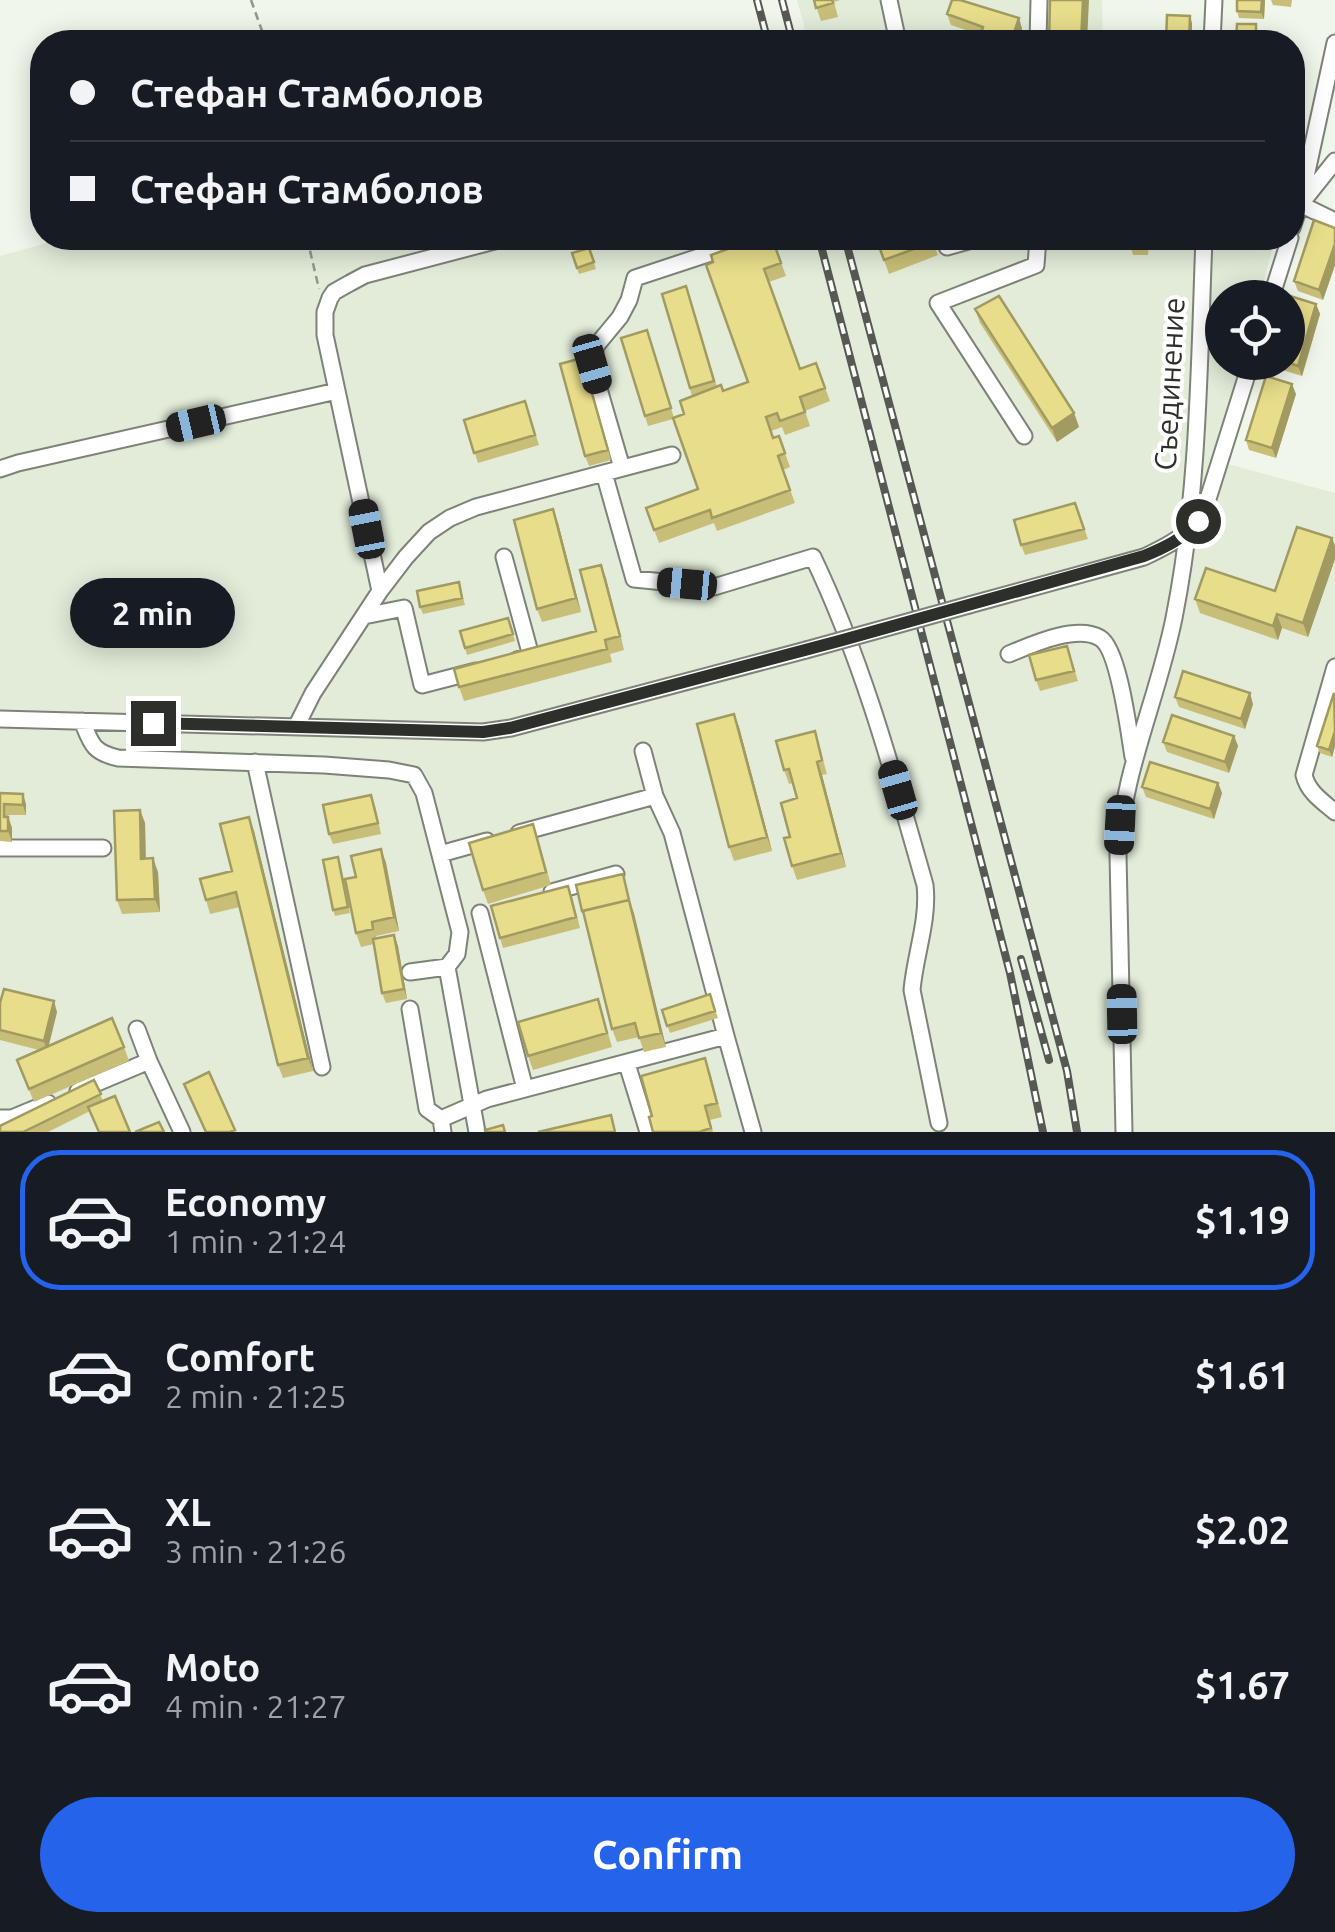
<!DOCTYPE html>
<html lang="en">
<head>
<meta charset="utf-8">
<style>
  body { margin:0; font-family:Ubuntu,sans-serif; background:#242831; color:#f1f3f6; height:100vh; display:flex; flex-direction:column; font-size:38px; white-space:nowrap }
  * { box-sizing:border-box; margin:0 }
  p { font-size:32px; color:#9ea1a6 }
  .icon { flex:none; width:55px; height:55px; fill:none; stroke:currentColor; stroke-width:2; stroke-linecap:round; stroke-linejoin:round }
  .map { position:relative; height:1132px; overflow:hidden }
  .side { display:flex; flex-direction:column; background:#171b24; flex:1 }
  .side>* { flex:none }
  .top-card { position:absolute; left:30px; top:30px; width:1275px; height:220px; border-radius:40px; box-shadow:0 5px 25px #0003; display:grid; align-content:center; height:220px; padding:0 40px; background:#171b24 }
  .fabs { position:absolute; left:1205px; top:280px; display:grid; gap:20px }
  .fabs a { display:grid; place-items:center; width:100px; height:100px; border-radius:50%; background:#171b24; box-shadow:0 5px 25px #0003; font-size:50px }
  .end { position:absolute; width:45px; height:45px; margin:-22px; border:12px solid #2c2f2a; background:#fff; box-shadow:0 0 0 5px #fff }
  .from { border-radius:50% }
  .bubble { position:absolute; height:70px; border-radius:35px; background:#171b24; box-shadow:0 5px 25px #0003; font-size:32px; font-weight:700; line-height:70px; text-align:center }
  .car { position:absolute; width:30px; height:60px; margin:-30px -15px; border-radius:12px; box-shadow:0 0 8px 2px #0007; background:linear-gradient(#222 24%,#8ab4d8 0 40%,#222 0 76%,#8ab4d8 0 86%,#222 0) }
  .top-card b { display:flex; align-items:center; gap:35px; height:95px; font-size:38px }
  .top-card b+b { border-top:2px solid #363941 }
  .top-card i { width:25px; height:25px; background:#f1f3f6 }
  ul { padding:18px 0 0; list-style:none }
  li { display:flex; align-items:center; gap:30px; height:140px; margin:0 20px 15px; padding:0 20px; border:5px solid transparent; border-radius:40px }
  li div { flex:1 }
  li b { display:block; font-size:38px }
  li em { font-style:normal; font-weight:700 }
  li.current { border-color:#2563eb }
  li>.icon { width:90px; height:90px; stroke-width:1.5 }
  .cta { display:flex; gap:20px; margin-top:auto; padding:20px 40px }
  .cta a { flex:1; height:115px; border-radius:60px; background:#2563eb; color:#fff; font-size:40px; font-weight:700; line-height:115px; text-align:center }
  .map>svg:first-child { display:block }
  .built { fill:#e2ecd9 }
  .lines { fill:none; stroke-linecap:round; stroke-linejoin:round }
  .minor-casing { stroke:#7d8378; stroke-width:19 }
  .path { stroke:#92978e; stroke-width:2.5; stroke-dasharray:8 5; stroke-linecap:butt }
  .minor { stroke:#fff; stroke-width:15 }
  .rail-casing { stroke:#565953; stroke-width:8 }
  .rail { stroke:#fff; stroke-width:4; stroke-dasharray:11; stroke-linecap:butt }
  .minor-bridge-casing { stroke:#7d8378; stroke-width:19; stroke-linecap:butt }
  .minor-bridge { stroke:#fff; stroke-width:15 }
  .wall { fill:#c8be78 }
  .shaded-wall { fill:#a29b61 }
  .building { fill:#e8dd8b; stroke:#a29b61; stroke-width:2.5 }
  .route { stroke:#2c2f2a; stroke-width:12 }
  .labels { text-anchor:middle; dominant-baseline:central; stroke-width:8; stroke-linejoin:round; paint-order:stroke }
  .street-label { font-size:30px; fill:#2c2f2a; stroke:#fff }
</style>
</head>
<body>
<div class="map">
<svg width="1335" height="1132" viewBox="0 0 1335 1132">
  <rect width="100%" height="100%" fill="#f0f6ea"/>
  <path class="built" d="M797 0H1102L1103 42H757L805 29Z
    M65 238H1275L1260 297 1222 298V362L1244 363 1220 462 1335 493V1132H0V256Z"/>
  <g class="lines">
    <defs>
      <path id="minor" d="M889 0 898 42
        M1038 42 1039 0
        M1212 42 1214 0
        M1303 201 1335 161
        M1300 204 1335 221
        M1292 228 1300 204 1335 43
        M947 247 979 238
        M1271 298 1290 238
        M1024 436 938 303 1036 265 1038 238
        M622 468 592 365 596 346 620 317 629 300 635 278 738 244
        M0 469 18 463 337 391
        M604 473 634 579 714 587 813 557C863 662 893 773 925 885 929 920 915 955 912 990L939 1123
        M504 557 531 656 517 660
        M380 591 325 335V312L330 298 334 292 350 283 365 275 506 238
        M969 605 1144 557C1176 542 1191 534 1207 502L1251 362
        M364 616 404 608 422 685 476 671
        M1009 654C1031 645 1076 624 1100 638 1119 649 1129 733 1133 757
        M1335 667 1304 775C1308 792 1322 801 1335 812
        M0 719 483 732 511 728 806 650
        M82 721C91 743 92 752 118 758L324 765 389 770 414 775 424 793 460 932 457 954 447 967 477 1132
        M296 727 313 693 380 591 406 557 429 532 450 518 476 507 672 455
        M255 762 322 1067
        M519 833 655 796
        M0 848H103
        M440 854 487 841
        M552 892 616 874
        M480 913 525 1089
        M410 972 447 967
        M410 1009 427 1109 441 1119 443 1132
        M726 1036 753 1132
        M149 1061 182 1132
        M627 1064 648 1132
        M78 1091 149 1061 137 1029
        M0 1118H12L48 1103
        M441 1119 487 1099 726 1036 672 833 655 796 643 751
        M1124 1132 1118 855C1122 773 1158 698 1174 618 1199 493 1199 364 1204 238"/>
    </defs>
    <use href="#minor" class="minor-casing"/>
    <path class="path" d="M251 0 266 42
      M307 238 319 289"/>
    <use href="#minor" class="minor"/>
    <defs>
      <path id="rail" d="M757 0 768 42
        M782 0 793 42
        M819 238 1010 973 1043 1132
        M845 238 1067 1071 1077 1132
        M1021 959 1049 1060"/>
    </defs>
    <use href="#rail" class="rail-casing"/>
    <use href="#rail" class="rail"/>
    <defs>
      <path id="minor-bridge" d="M806 650 969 605"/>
    </defs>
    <use href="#minor-bridge" class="minor-bridge-casing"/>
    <use href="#minor-bridge" class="minor-bridge"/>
  </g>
  <path class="wall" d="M814 0H840L834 2 838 17 821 21Z
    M1237 0H1265L1264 19 1239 18 1237 11Z
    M1271 0H1292L1291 7 1273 5Z
    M947 14 1019 18 1022 29 1018 42H978L981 35 951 25Z
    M1335 228V265L1323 300 1298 291 1294 281Z
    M613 238H634L615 244Z
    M772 238 786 276 769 282 800 369 816 363 830 401 805 411 810 426 785 435 782 427 771 431 773 438 779 436 790 467 783 470 795 503 717 531 714 523 659 543 646 508 698 489 673 419 648 426 621 338 647 330 674 418 684 414 692 396 662 294 690 297 717 387 723 391 748 382 706 265Z
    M876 238 933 242 938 255 889 274Z
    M1149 238 1148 255H1133L1131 248Z
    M589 248 596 269 579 274 577 268Z
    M1316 304 1320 314 1302 376 1276 368 1273 362H1288Z
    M975 309 1074 413 1079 427 1057 442 980 323Z
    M586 368 611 460 589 466 585 456Z
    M1296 394 1276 458 1249 450 1246 440Z
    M525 401 539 445 478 463 464 420Z
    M1075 503 1088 539 1025 555 1021 545Z
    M558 523 581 612 542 622 537 609Z
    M1332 538 1335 546V559L1308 637 1282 628 1278 640 1200 613 1195 599 1275 591Z
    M601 565 624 650 610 654 612 662 464 701 459 687 596 631Z
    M459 582 465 605 423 614 420 607Z
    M508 618 515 641 467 655 460 631Z
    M1067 646 1078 681 1040 691 1036 680Z
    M1335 693V746L1332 757 1320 753 1317 746Z
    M1175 697 1253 704 1245 729 1179 707Z
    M739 727 772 851 734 861 729 847Z
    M815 731 827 774 822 775 846 867 797 880 792 866 790 837 797 798 793 783 789 784 784 770Z
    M1234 736 1238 746 1229 773 1167 752 1163 742Z
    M1218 783 1222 793 1214 819 1146 797 1142 787Z
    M0 793 26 804V815H8L12 828V842L0 841Z
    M375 805 381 834 333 844 329 834Z
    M140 810 145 823 146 859 158 872 160 912 122 914 117 900Z
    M254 831 313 1071 283 1078 278 1065 240 907 210 914 206 900 232 871Z
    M538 838 551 885 488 904 483 890Z
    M381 849 386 863 399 931 376 936 377 938 394 935 398 946 407 999 386 1003 382 993 374 944 361 947 356 933V877Z
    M340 864 350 913 335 916 333 910Z
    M623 874 666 1047 644 1052 639 1037 617 1042 612 1029Z
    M572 896 580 928 503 948 500 938Z
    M710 994 718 1018 670 1033 662 1010Z
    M598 999 612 1047 533 1070 528 1056Z
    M0 1003 57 1012 49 1045 124 1047 129 1061 34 1102 17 1060 39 1050 0 1040Z
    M710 1072 722 1117 710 1120 713 1132H653L652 1116Z
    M94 1080 103 1101 130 1132H98L90 1111 48 1132H0Z"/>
  <path class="shaded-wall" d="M1083 0H1089L1087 42H1081Z
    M1262 0H1265L1264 19 1261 12Z
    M1190 16 1192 23V42H1189Z
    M1019 18 1022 29 1018 42H1011Z
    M1335 244V265L1323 300 1319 290Z
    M1316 304 1320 314 1302 376 1298 366Z
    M1292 384 1296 394 1276 458 1272 448Z
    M1074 413 1079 427 1057 442 1052 428Z
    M553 509 558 523 581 612 576 598Z
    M1332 538 1335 546V559L1308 637 1303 623Z
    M601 565 606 578 624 650 620 636Z
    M1277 614 1282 628 1278 640 1273 626Z
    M1250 693 1253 704 1245 729 1241 719Z
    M734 714 739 727 772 851 767 837Z
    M1335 731V746L1332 757 1329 750Z
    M1234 736 1238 746 1229 773 1225 762Z
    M817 762 822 775 846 867 841 853Z
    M1218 783 1222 793 1214 819 1210 809Z
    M23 794 26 804V815L23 805Z
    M140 810 145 823 146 872 141 859Z
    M8 817 12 828V842L8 831Z
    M249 817 254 831 313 1071 308 1058Z
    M381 849 386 863 399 931 394 917Z
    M153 858 158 872 160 912 155 899Z
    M629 900 634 913 666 1047 661 1033Z
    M394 935 398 946 407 999 404 989Z
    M54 1001 57 1012 47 1052 44 1041Z"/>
  <path class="building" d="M814 0H832L833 3 816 8Z
    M952 0H960L1019 18 1011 42H978L983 27 947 14Z
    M1050 0H1083L1081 42H1049Z
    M1237 0H1262L1261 12 1237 11Z
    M1167 15 1190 16 1189 42H1166Z
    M1237 24H1256V42H1236Z
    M1314 220 1335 228V244L1319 290 1294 281Z
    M758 238H772L781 263 764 269 800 369 816 363 825 388 800 397 805 412 780 421 777 413 766 417 773 438 779 436 785 453 778 456 790 490 712 518 710 510 654 530 646 508 698 489 673 418 684 414 680 401 721 385 723 391 748 382 706 265 713 262 711 255Z
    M876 238H932L933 242 884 260Z
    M1131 238H1146V248H1131Z
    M589 248 594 262 577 268 572 253Z
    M686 286 714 381 690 388 662 294Z
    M999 296 1074 413 1052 428 975 309Z
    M1290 296 1316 304 1298 366 1287 362 1288 305Z
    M647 330 671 408 645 416 621 338Z
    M582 358 608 450 585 456 560 364Z
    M1266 376 1292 384 1272 448 1246 440Z
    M525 401 535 435 474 453 464 420Z
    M1075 503 1084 529 1021 545 1014 520Z
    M553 509 576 598 537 609 514 520Z
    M1297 527 1332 538 1303 623 1277 614 1273 626 1195 599 1206 568 1275 591Z
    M601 565 620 636 605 640 607 649 459 687 454 669 596 631 580 570Z
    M459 582 462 598 420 607 417 591Z
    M508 618 513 634 465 648 460 631Z
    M1067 646 1074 671 1036 680 1029 655Z
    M1183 671 1250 693 1241 719 1175 697Z
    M1334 693 1335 731 1329 750 1317 746Z
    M734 714 767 837 729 847 697 724Z
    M1172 715 1234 736 1225 762 1163 742Z
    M815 731 822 760 817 762 841 853 792 866 784 838 790 837 781 803 797 798 789 769 784 770 776 741Z
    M1150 762 1218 783 1210 809 1142 787Z
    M0 793 23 794V805L4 804V817H8V831H0Z
    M371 795 378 823 329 834 323 805Z
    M140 810 141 859 153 858 155 899 117 900 114 811Z
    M249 817 308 1058 278 1065 236 892 206 900 200 879 232 871 220 824Z
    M533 824 546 872 483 890 469 843Z
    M381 849 394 917 372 922 373 929 356 933 345 879 356 877 351 856Z
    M338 857 348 907 333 910 323 860Z
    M623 874 629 900 582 911 576 885Z
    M568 886 576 917 500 938 491 906Z
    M629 900 661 1033 639 1038 635 1023 612 1029 583 911Z
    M394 935 404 989 382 993 373 939Z
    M4 989 54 1001 44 1041 0 1030V1003Z
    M710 994 715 1011 667 1026 662 1010Z
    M598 999 607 1033 528 1056 518 1022Z
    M112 1018 124 1047 29 1089 17 1060Z
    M705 1058 717 1103 705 1106 711 1128 699 1132H653L649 1117 652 1116 641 1076Z
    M209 1072 235 1130 230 1132H206L184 1084Z
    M94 1080 101 1094 23 1132H0V1126Z
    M115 1096 130 1132H99L88 1107Z
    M611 1115 615 1132H538Z
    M159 1122 164 1132H135Z
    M503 1125 505 1132H486L485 1130Z"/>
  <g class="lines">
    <path class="route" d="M153 723 483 732 510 728 839 641 1144 556C1166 547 1183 539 1198 521"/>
  </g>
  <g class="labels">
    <g class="street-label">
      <text transform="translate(1169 384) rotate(-87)">Съединение</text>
    </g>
  </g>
</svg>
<div class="fabs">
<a><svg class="icon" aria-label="locate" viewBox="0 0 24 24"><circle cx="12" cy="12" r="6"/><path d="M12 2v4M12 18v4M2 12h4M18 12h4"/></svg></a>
</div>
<i class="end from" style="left:1198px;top:521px"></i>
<i class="end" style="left:153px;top:723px"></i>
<div class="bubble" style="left:70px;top:578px;width:165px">2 min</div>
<i class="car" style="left:592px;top:364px;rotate:164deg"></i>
<i class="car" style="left:196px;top:423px;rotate:257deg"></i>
<i class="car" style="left:367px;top:529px;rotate:349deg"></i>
<i class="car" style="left:687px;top:584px;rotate:275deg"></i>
<i class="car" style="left:898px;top:790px;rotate:344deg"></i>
<i class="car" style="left:1120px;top:825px;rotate:183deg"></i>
<i class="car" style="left:1122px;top:1014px;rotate:359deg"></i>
<div class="top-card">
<b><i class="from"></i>Стефан Стамболов</b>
<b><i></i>Стефан Стамболов</b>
</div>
</div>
<section class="side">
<ul>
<li class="current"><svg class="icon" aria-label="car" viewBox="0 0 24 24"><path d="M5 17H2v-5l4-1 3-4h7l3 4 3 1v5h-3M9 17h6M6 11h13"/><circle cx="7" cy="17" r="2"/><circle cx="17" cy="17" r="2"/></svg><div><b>Economy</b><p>1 min · 21:24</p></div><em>$1.19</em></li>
<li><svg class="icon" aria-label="car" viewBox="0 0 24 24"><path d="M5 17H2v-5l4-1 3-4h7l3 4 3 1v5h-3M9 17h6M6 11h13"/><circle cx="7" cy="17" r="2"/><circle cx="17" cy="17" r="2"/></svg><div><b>Comfort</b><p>2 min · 21:25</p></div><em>$1.61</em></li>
<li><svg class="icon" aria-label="car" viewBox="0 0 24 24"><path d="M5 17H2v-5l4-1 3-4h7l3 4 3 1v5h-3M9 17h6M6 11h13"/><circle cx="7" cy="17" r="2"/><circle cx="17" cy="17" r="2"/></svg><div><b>XL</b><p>3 min · 21:26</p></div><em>$2.02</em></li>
<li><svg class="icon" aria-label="car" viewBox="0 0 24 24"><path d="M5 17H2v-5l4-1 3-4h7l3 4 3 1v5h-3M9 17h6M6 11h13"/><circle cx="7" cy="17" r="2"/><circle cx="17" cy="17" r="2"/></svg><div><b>Moto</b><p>4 min · 21:27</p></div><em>$1.67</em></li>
</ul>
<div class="cta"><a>Confirm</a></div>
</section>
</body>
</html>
